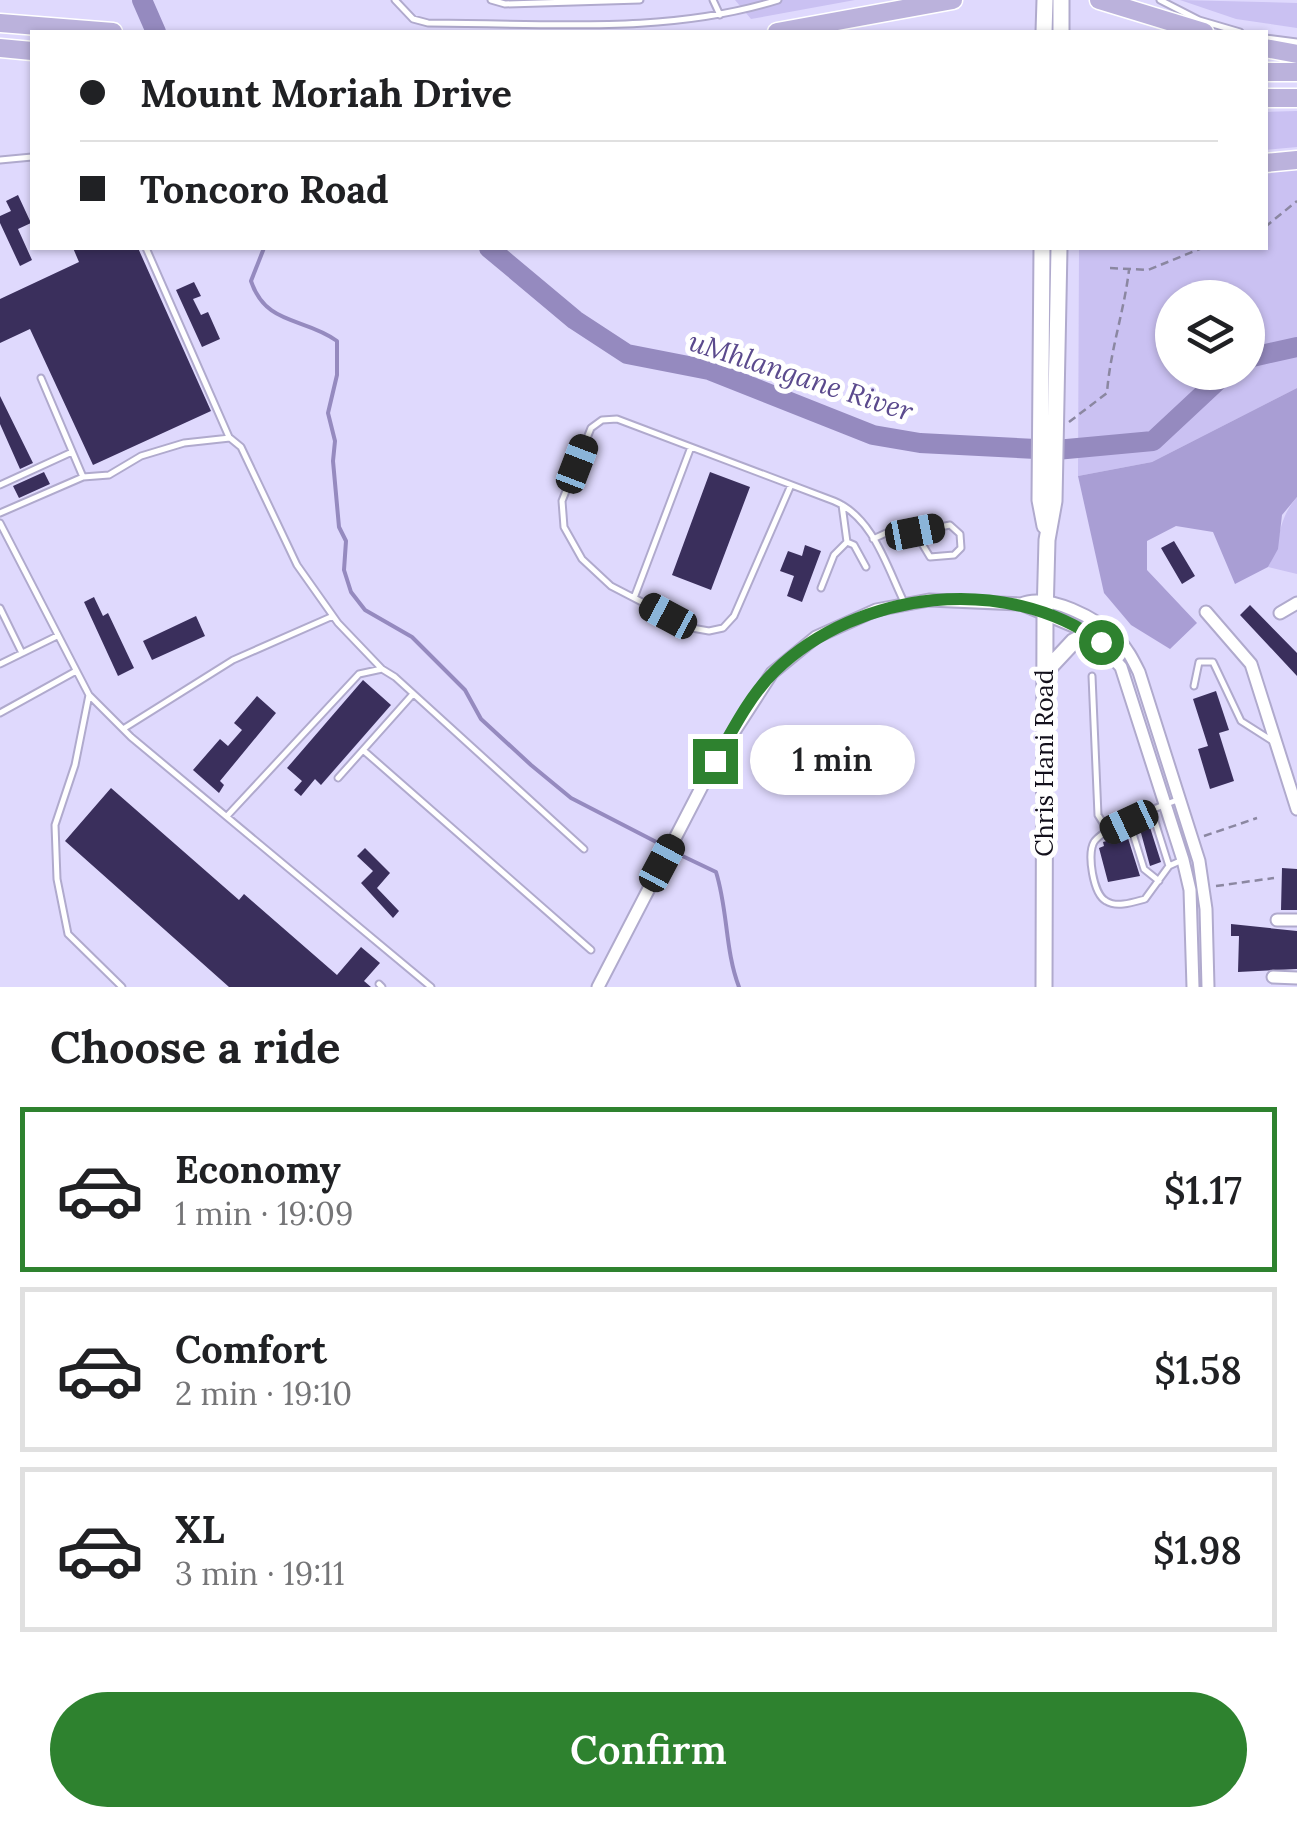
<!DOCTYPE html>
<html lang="en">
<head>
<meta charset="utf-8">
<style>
  body { margin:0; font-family:Lora,serif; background:#f2f2f2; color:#202124; height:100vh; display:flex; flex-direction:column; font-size:38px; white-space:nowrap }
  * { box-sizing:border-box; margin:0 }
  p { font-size:32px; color:#757577 }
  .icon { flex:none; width:55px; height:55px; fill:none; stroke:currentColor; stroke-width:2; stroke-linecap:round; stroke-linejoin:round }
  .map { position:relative; height:987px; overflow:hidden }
  .drawer { display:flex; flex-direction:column; background:#fff; flex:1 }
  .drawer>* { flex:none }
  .top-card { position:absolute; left:30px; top:30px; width:1238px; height:220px; border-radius:0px; box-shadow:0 2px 8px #0004; display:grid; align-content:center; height:220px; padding:0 50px; background:#fff }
  .tools { position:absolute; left:1155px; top:280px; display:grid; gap:20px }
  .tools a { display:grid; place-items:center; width:110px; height:110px; border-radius:50%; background:#fff; box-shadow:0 2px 8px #0004; font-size:50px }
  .end { position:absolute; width:45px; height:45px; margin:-22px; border:12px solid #2e822f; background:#fff; box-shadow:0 0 0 5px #fff }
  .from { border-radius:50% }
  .bubble { position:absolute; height:70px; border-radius:35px; background:#fff; box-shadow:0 2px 8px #0004; font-size:32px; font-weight:600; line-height:70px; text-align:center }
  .car { position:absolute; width:30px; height:60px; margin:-30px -15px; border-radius:12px; box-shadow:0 0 8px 2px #0007; background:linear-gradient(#222 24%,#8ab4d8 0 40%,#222 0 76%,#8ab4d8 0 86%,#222 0) }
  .top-card b { display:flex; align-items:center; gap:35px; height:95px; font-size:38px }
  .top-card b+b { border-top:2px solid #e0e0e0 }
  .top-card i { width:25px; height:25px; background:#202124 }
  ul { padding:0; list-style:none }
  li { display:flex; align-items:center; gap:30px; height:165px; margin:0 20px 15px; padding:0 30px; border:5px solid #e0e0e0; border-radius:0px }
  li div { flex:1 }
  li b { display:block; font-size:38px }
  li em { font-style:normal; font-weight:600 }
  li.active { border-color:#2e822f }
  li>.icon { width:90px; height:90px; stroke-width:1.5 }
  h2 { padding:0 50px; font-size:45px; line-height:120px }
  .button { display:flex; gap:20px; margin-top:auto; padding:20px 50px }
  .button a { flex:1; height:115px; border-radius:60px; background:#2e822f; color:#fff; font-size:40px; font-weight:600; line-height:115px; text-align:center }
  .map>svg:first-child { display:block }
  .green { fill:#cac1f2; fill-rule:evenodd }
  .forest { fill:#a99ed4 }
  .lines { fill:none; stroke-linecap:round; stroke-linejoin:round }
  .stream { stroke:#958abf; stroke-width:4 }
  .river { stroke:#958abf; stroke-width:20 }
  .building { fill:#3a2f5c }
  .lane-casing { stroke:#b0aacd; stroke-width:9 }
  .street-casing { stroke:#b0aacd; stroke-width:15 }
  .secondary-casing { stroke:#b0aacd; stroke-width:19 }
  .primary-casing { stroke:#fff; stroke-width:21 }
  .path { stroke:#8b87a1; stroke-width:2.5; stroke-dasharray:8 5; stroke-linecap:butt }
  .lane { stroke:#fff; stroke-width:5 }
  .street { stroke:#fff; stroke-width:11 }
  .secondary { stroke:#fff; stroke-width:15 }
  .primary { stroke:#bbb2dc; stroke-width:18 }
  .route { stroke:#2e822f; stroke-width:12 }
  .labels { text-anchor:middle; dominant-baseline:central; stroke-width:10; stroke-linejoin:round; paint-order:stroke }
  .street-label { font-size:25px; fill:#13101c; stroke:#fff }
  .water-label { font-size:28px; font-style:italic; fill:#5b4a8d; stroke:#fff }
</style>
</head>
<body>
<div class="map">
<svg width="1297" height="987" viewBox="0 0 1297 987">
  <rect width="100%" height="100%" fill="#dfd9fd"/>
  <path class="green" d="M735 0H855L751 19Z
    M1180 0 1297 3V28L1236 19Z
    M1297 111V147L1265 150V112Z
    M1297 167V388L1152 462 1078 476 1079 248H1265V171ZM1172 298H1248V372H1172Z
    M1297 497V574L1268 567C1283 540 1275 523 1297 497Z"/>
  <path class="forest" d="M1297 388V497L1282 515 1278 549 1268 567 1235 584 1213 532 1176 526 1147 541V570L1197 623 1170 649 1131 625 1104 593 1078 476 1152 462Z"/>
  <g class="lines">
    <path class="stream" d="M264 248 251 281C266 326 304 317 337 341V375L328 413 335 441 333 461 339 527 346 541 344 570 351 592 365 610 412 637 465 690 481 719 531 765 571 798 666 847
      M674 852 716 872C728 910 725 951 739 987"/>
    <path class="river" d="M142 0 156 32
      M489 248 575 320 627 354 709 370 873 435 920 443 1056 450 1153 441 1227 372
      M1248 358 1297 347"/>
  </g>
  <path class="building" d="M18 195 31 223 18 229 32 260 20 266 0 223V216L11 211 6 201Z
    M73 248H138L211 411 93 465 30 329 0 343V299L79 262Z
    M194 282 201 296 193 299 201 315 208 312 220 339 202 347 176 290Z
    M0 396 33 463 20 469 0 424Z
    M44 472 50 484 19 498 13 486Z
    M710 472 750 487 711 590 672 575Z
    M1174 541 1195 576 1182 584 1161 548Z
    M805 545 821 551 802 602 787 596 794 576 780 571 788 551 802 556Z
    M94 597 103 616 108 613 134 668 118 676 84 602Z
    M1250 605 1297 653V676L1240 615Z
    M196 616 205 636 152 660 143 641Z
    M363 680 391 705 321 785 315 779 301 796 294 790 302 781 287 768Z
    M1216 691 1229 730 1219 733 1234 781 1210 789 1198 749 1208 746 1193 699Z
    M257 696 276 713 220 781 224 785 219 793 193 770 220 739 228 746 242 730 234 723Z
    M111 788 239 900 244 894 337 975 361 947 380 963 364 981 371 987H229L65 841Z
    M1147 818 1161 862 1150 866 1138 822Z
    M1127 835 1140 876 1108 882 1099 848 1104 846 1103 842Z
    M365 848 390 873 377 888 399 911 393 918 361 883 373 871 357 856Z
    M1282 868 1297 869V910H1281Z
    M1231 924 1297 931V969L1238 972 1239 936H1231Z"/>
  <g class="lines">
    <defs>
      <path id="lane" d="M395 0 413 19 428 23C543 23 667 35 778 0
        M491 0 505 4 640 0
        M713 0 720 15
        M1160 0 1199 20 1240 32
        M1265 38 1297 42
        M0 160 32 157
        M146 248 229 437
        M41 378 83 477
        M0 485 72 452
        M791 485 734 616 723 628 709 631 692 628 611 586 582 559 564 527 562 501 591 428 602 420 617 419 834 501C873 517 887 567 904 602
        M0 513 83 477 109 475 141 456 184 443 230 438 241 447 297 565 338 623 382 669
        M0 523 89 695 131 737 431 987
        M873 539 897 528 915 532 950 525 960 534 961 548 954 555 930 557 915 532
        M847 542 854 545 866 567
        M821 588 834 555 847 542 842 505
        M634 598 691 447
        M0 608 22 653
        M0 664 57 636
        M1092 676 1098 815 1108 831
        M1194 686 1199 662H1213L1241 721 1274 742
        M89 695 75 765 55 825 57 879 68 934 122 987
        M0 713 76 671
        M123 729 233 660 333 616
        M363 750 591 950
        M338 778 413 694
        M1180 799C1161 806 1105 826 1094 842 1087 854 1093 894 1106 901 1117 908 1134 902 1145 899L1169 866 1180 861
        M1152 812 1169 866
        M228 815 359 674 382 669 395 677 584 849
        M1129 821 1144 869 1159 881
        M379 984 382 987"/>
      <path id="street" d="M1021 604 1090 633 1121 667 1183 860 1190 890 1193 987
        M1206 612 1251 664 1297 809
        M1280 613 1297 603
        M1277 920H1297
        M1273 977 1297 978
        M598 987 715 761 772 673 816 637 876 610 929 600 1021 604C1047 592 1099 619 1117 638 1127 648 1133 660 1139 672L1199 861 1206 909 1208 987"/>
      <path id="secondary" d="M1044 32 1045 0
        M1061 32V0
        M1042 248 1040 500 1045 526
        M1045 672 1073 642 1090 633
        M1044 987 1045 616 1047 540 1054 501 1059 248"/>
      <path id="primary" d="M1099 0 1204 32
        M0 23 113 32
        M777 32 953 0
        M0 48 32 51
        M1265 48 1297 54
        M1265 72H1297
        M1265 98H1297
        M1265 163 1297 160"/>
    </defs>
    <use href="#lane" class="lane-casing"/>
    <use href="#street" class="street-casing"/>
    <use href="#secondary" class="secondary-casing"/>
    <use href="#primary" class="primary-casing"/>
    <path class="path" d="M1265 227 1297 201
      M1110 268 1148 270 1202 248
      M1069 422 1107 393C1110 351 1124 312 1129 270
      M1204 836 1257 818
      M1216 886 1274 878"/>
    <use href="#lane" class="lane"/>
    <use href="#street" class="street"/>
    <use href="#secondary" class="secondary"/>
    <use href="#primary" class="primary"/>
  </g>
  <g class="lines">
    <path class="route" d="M715 761C732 731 750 695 775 671 859 590 1005 573 1101 642"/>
  </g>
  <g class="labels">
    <g class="street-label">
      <text transform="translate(1044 763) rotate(-90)">Chris Hani Road</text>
    </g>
    <g class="water-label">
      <text transform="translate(801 376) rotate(18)">uMhlangane River</text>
    </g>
  </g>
</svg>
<div class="tools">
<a><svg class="icon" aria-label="layers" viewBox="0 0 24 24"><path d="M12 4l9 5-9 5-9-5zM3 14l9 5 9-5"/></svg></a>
</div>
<i class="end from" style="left:1101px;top:642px"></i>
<i class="end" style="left:715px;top:761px"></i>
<div class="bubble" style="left:750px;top:725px;width:165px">1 min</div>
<i class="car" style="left:577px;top:464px;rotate:21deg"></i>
<i class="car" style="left:915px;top:532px;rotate:79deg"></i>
<i class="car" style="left:668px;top:616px;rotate:298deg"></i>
<i class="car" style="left:1129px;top:822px;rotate:245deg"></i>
<i class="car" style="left:662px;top:863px;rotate:28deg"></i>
<div class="top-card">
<b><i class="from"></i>Mount Moriah Drive</b>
<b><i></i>Toncoro Road</b>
</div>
</div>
<section class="drawer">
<h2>Choose a ride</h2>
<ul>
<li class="active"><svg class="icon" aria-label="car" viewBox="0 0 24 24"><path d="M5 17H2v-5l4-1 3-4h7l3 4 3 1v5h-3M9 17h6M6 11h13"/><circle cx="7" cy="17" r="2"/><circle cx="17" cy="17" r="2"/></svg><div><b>Economy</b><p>1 min · 19:09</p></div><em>$1.17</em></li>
<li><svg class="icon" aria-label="car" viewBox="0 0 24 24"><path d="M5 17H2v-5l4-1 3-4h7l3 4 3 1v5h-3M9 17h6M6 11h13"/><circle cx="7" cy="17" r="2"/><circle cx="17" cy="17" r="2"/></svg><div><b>Comfort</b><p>2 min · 19:10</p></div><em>$1.58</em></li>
<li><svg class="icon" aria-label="car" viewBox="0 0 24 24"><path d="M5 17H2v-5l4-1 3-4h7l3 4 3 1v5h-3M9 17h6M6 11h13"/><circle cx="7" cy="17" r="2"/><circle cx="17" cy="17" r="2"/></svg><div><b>XL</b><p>3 min · 19:11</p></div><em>$1.98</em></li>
</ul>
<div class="button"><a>Confirm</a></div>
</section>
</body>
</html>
